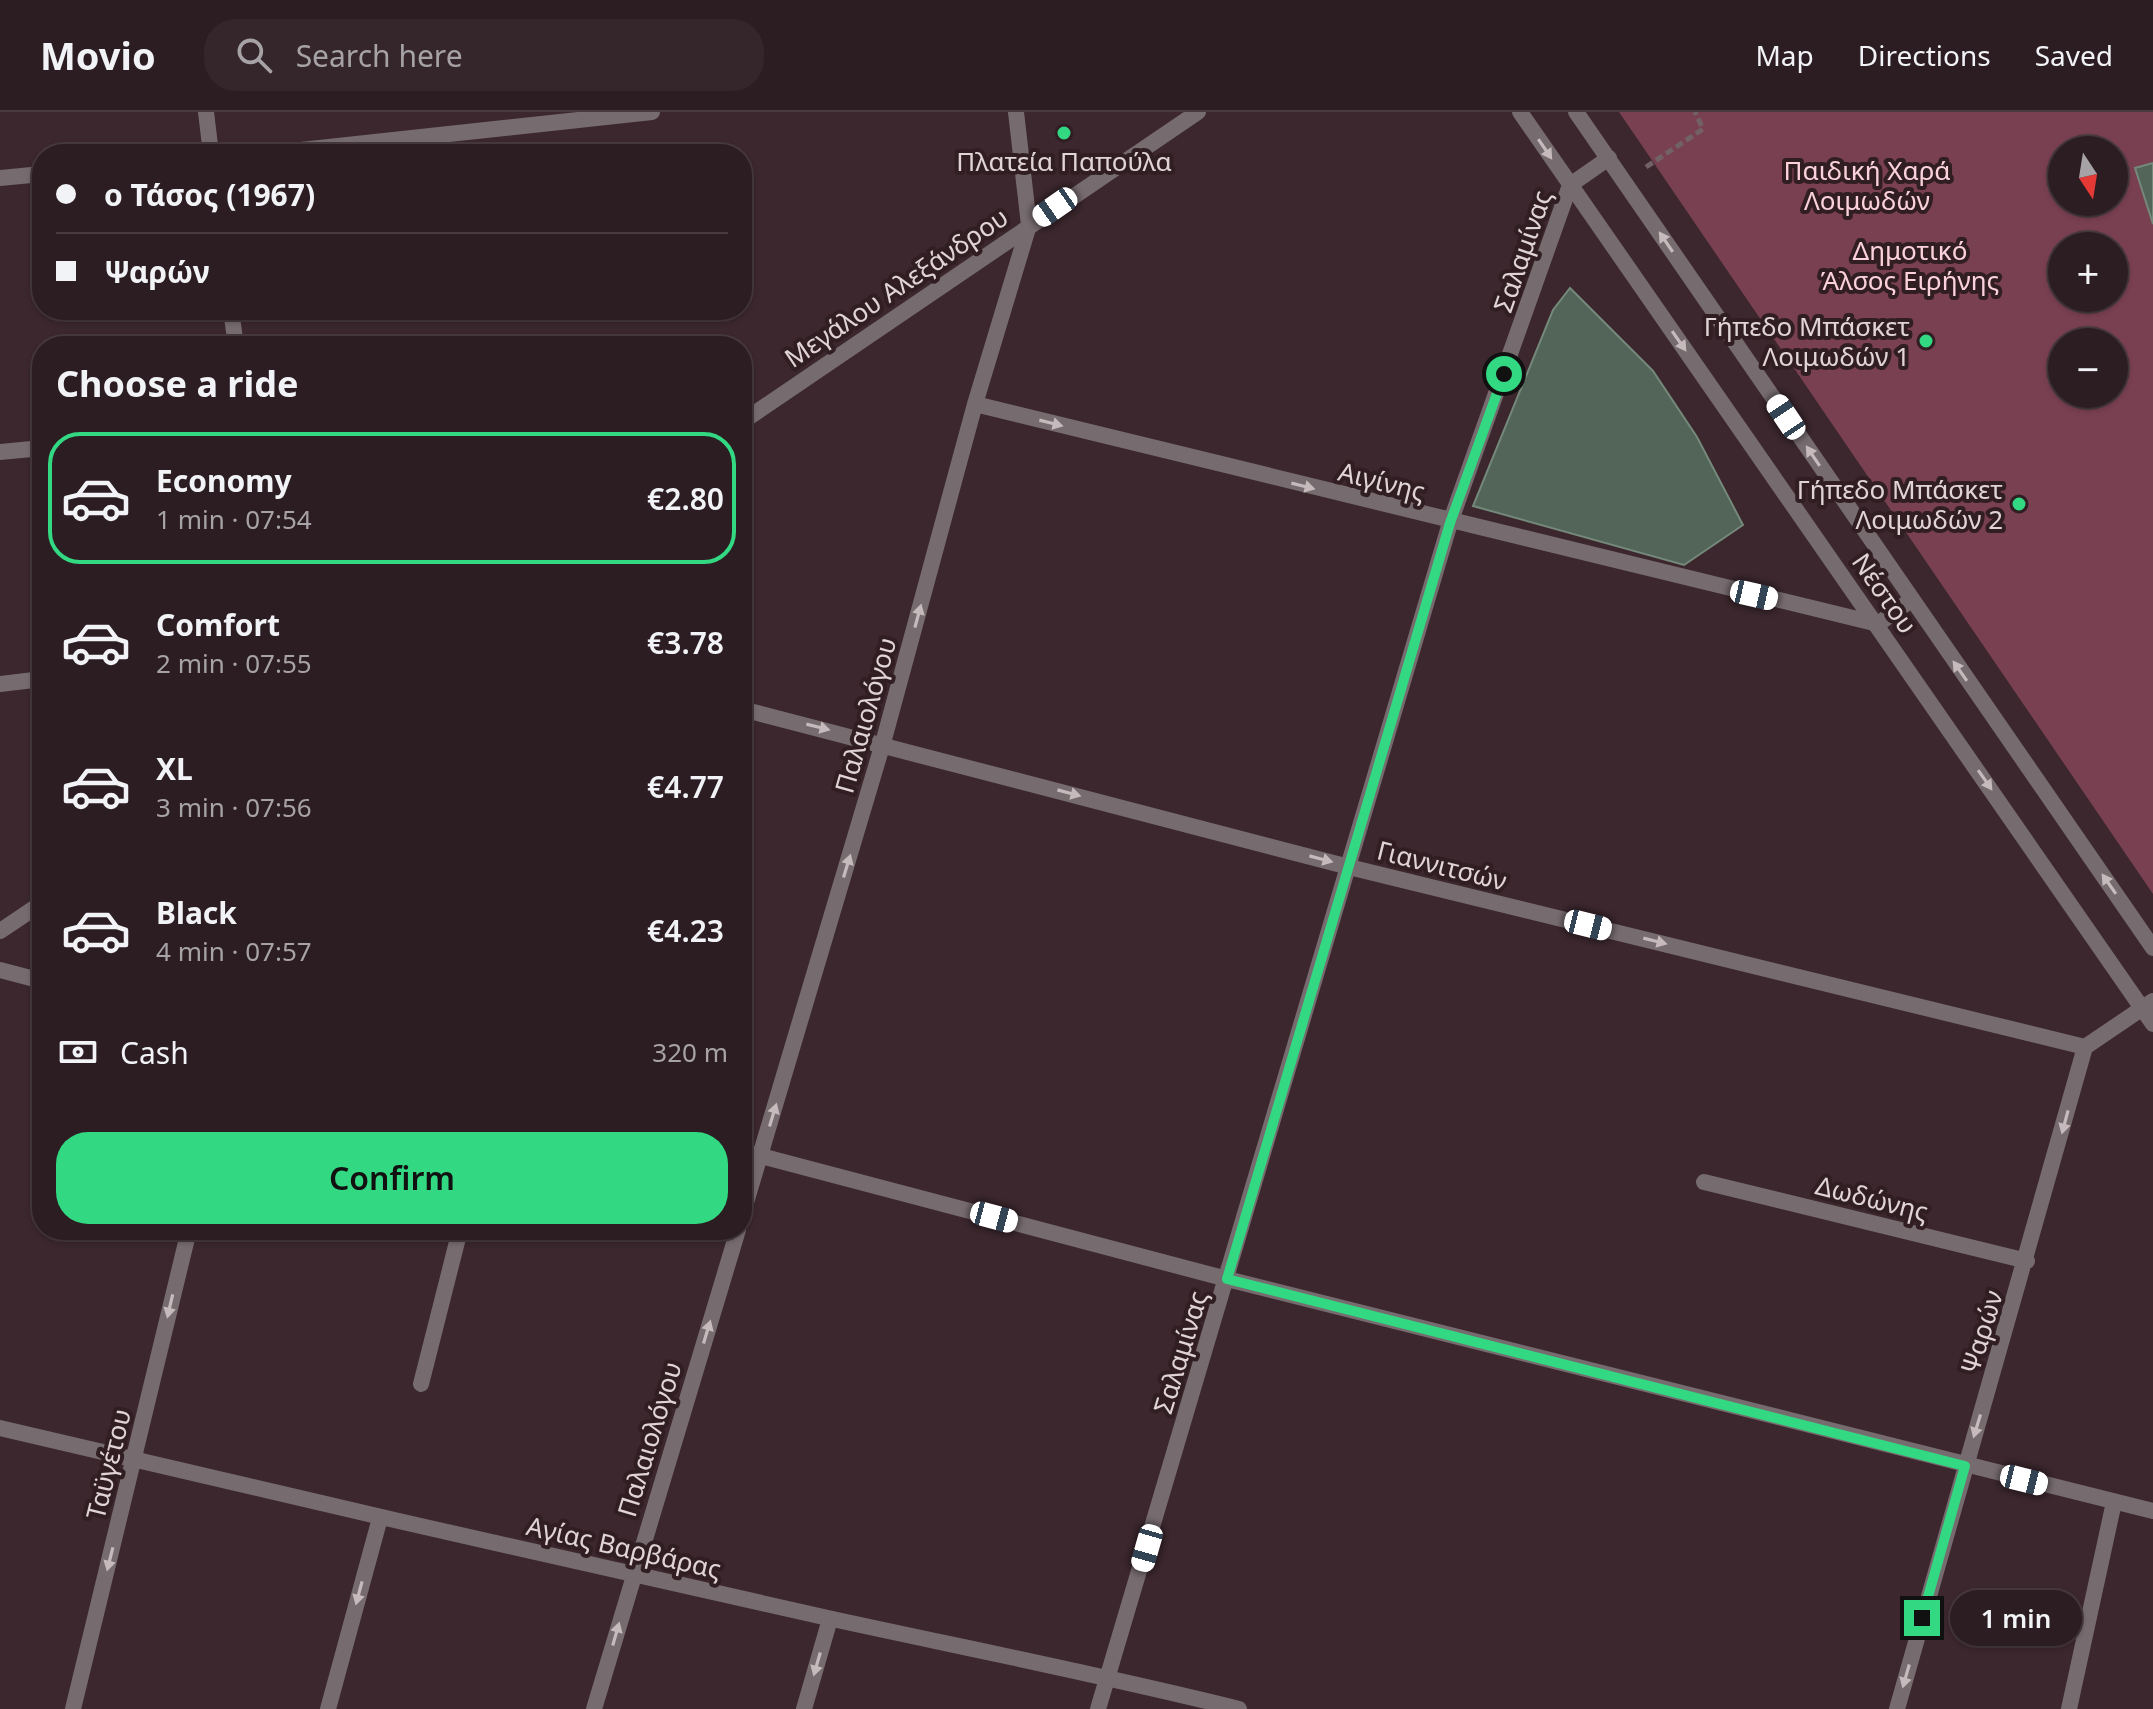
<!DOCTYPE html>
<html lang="en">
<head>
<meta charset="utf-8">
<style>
  body { margin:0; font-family:"Noto Sans",sans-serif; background:#34262a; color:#f1f3f6; height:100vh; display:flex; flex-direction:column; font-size:30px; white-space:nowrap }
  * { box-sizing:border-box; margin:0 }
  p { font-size:26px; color:#a6a2a5 }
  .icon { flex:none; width:44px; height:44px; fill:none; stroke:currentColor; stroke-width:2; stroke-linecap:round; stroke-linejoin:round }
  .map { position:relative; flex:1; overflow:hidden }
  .details { position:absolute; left:32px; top:224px; width:720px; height:904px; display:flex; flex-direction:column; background:#2c1d22; border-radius:32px; box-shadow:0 2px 6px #0004,0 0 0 2px #483b40 }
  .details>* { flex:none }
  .banner { position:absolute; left:32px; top:32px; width:720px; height:176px; border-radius:32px; box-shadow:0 2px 6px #0004,0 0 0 2px #483b40; display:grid; align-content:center; height:176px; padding:0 24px; background:#2c1d22 }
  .needle { width:52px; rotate:168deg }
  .fabs { position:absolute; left:2048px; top:24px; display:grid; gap:16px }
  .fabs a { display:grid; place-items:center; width:80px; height:80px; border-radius:50%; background:#2c1d22; box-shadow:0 2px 6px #0004,0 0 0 2px #483b40; font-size:40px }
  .end { position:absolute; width:36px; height:36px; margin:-18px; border:10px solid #32d882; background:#111; box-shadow:0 0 0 4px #111 }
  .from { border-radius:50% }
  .bubble { position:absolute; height:56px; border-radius:28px; background:#2c1d22; box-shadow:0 2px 6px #0004,0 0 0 2px #483b40; font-size:26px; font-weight:600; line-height:56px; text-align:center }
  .car { position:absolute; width:24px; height:48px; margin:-24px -12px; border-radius:10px; box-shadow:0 0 6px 2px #0007; background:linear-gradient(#fff 24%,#345 0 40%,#fff 0 76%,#345 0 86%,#fff 0) }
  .banner b { display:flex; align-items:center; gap:28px; height:76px; font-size:30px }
  .banner b+b { border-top:2px solid #483b40 }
  .banner i { width:20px; height:20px; background:#f1f3f6 }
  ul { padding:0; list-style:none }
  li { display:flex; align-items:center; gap:24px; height:132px; margin:0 16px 12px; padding:0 8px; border:4px solid transparent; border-radius:32px }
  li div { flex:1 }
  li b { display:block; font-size:30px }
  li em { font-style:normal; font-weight:600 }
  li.on { border-color:#32d882 }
  li>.icon { width:72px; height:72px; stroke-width:1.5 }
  h2 { padding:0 24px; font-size:36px; line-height:96px }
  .pay { display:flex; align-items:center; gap:20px; height:88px; padding:0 24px; font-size:30px }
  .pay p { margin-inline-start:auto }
  .cta { display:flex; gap:16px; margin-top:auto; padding:16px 24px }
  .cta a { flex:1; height:92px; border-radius:32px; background:#32d882; color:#111; font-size:32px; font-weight:600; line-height:92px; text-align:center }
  header { display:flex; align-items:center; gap:48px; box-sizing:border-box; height:112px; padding:0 40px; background:#2c1d22; border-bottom:2px solid #483b40 }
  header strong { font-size:38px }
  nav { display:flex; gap:44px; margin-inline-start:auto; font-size:28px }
  .search { width:560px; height:72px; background:#34262a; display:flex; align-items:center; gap:20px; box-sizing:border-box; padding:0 28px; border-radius:32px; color:#a6a2a5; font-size:30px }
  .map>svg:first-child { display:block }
  .green { fill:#794052; fill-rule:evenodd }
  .building { fill:#526558; stroke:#75897b; stroke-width:2 }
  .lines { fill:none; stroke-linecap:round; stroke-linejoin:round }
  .path { stroke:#726166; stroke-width:5; stroke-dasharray:8 4; stroke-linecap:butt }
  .minor { stroke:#766b6e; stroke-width:16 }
  .tertiary { stroke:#766b6e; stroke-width:16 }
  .oneway { fill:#c6babd }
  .route { stroke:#32d882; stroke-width:10 }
  .poi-dot { fill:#32d882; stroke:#301e23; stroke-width:3 }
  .labels { text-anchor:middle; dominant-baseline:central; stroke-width:8; stroke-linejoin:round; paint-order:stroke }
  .poi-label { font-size:26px; fill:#e1d4d7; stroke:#301e23; text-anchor:end }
  .park-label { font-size:26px; fill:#fbd1db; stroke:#301e23 }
  .street-label { font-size:26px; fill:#e1d4d7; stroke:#301e23 }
</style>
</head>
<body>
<header>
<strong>Movio</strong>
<div class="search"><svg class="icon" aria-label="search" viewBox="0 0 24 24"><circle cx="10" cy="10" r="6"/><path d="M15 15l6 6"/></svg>Search here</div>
<nav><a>Map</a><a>Directions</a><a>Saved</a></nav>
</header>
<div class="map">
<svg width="2153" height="1597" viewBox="0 0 2153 1597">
  <rect width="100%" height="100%" fill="#3b272d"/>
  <path class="green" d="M1619 0H2153V782ZM2062 38H2114V90H2062ZM2062 134H2114V186H2062ZM2062 230H2114V282H2062Z"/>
  <path class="building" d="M2153 51V112L2135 56Z
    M1570 176 1653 259 1697 325 1743 413 1684 453 1473 394 1553 198Z"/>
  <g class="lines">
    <path class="path" d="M1646 55 1703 17 1695 0"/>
    <path class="minor" d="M206 0 211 42
      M264 42 652 0
      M0 66 42 62
      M231 198 236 234
      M975 292 1878 512 1911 488
      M0 340 42 336
      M0 572 42 567
      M742 597 1349 755 2085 935
      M0 858 42 869
      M742 1039 1227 1167 2153 1399
      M1704 1070 2027 1149
      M742 1104 883 631 975 292 1029 113 1016 0
      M421 1272 460 1118
      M0 1316C276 1381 551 1445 828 1506 965 1536 1103 1563 1239 1597
      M73 1597 189 1118
      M328 1597 380 1406
      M594 1597 738 1118
      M804 1597 830 1507
      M1098 1597 1450 411 1570 73 1609 46
      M1897 1597 2085 935 2153 889
      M2069 1597 2114 1390"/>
    <path class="tertiary" d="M1520 0 2153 912
      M1576 0 2153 836
      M742 310 1198 0
      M0 819 42 791"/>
  </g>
  <defs><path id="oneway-solid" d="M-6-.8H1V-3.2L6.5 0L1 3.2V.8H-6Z" transform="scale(2)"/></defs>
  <g class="oneway">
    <use href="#oneway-solid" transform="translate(1545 37) rotate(56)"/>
    <use href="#oneway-solid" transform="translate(1666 130) rotate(-124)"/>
    <use href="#oneway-solid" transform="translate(1679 229) rotate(55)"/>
    <use href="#oneway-solid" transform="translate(1051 311) rotate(14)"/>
    <use href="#oneway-solid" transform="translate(1813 344) rotate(-124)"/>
    <use href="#oneway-solid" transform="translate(1303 374) rotate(14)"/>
    <use href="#oneway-solid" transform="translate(918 504) rotate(-75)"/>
    <use href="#oneway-solid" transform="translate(1960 559) rotate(-125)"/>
    <use href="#oneway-solid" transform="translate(818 615) rotate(14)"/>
    <use href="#oneway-solid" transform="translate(1985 668) rotate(55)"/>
    <use href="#oneway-solid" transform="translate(1069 681) rotate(15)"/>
    <use href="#oneway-solid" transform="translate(1321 747) rotate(15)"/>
    <use href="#oneway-solid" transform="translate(847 754) rotate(-73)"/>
    <use href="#oneway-solid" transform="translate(2109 772) rotate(-125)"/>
    <use href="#oneway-solid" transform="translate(1655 829) rotate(14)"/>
    <use href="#oneway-solid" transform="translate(773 1003) rotate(-73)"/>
    <use href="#oneway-solid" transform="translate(2065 1010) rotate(105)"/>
    <use href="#oneway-solid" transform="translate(170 1194) rotate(103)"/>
    <use href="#oneway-solid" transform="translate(707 1220) rotate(-73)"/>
    <use href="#oneway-solid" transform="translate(1977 1314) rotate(107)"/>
    <use href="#oneway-solid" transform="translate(110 1447) rotate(104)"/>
    <use href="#oneway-solid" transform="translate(359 1481) rotate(105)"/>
    <use href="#oneway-solid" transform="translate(616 1522) rotate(-74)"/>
    <use href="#oneway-solid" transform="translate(817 1552) rotate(106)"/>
    <use href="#oneway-solid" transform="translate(1906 1564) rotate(106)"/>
  </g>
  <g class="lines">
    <path class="route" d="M1504 262 1450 411 1227 1167 1965 1354 1922 1506"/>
  </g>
  <g class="poi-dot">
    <circle cx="1064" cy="21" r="8"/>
    <circle cx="1926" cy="229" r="8"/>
    <circle cx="2019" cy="392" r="8"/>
  </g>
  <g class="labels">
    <g class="poi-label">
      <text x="1064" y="49" text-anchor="middle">Πλατεία Παπούλα</text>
      <text x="1910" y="214">Γήπεδο Μπάσκετ<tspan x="1910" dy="30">Λοιμωδών 1</tspan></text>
      <text x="2003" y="377">Γήπεδο Μπάσκετ<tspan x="2003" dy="30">Λοιμωδών 2</tspan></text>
    </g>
    <g class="park-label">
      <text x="1867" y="58">Παιδική Χαρά<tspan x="1867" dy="30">Λοιμωδών</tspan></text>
      <text x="1910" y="138">Δημοτικό<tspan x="1910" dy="30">Άλσος Ειρήνης</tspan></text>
    </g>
    <g class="street-label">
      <text transform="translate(1522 139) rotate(-71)">Σαλαμίνας</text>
      <text transform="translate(896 175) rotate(-34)">Μεγάλου Αλεξάνδρου</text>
      <text transform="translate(1382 369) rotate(14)">Αιγίνης</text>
      <text transform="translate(1885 481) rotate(55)">Νέστου</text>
      <text transform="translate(865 603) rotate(-74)">Παλαιολόγου</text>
      <text transform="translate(1442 753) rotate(14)">Γιαννιτσών</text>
      <text transform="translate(1872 1086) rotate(14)">Δωδώνης</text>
      <text transform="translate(1981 1220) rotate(-73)">Ψαρών</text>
      <text transform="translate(1180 1240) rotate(-73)">Σαλαμίνας</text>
      <text transform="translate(649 1327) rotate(-73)">Παλαιολόγου</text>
      <text transform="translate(108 1352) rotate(-76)">Ταϋγέτου</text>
      <text transform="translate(624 1435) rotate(13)">Αγίας Βαρβάρας</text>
    </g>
  </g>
</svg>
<div class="fabs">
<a><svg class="needle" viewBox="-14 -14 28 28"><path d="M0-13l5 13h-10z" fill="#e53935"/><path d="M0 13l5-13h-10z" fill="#a6a2a5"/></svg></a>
<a>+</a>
<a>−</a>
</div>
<i class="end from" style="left:1504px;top:262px"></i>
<i class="end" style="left:1922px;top:1506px"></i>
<div class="bubble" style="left:1950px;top:1478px;width:132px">1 min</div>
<i class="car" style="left:1055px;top:95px;rotate:235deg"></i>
<i class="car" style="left:1786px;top:305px;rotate:326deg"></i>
<i class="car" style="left:1754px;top:483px;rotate:103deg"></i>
<i class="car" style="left:1588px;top:813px;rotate:104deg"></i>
<i class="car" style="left:994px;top:1105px;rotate:105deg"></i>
<i class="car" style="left:2024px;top:1368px;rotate:104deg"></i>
<i class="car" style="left:1147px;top:1436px;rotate:196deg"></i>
<div class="banner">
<b><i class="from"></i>ο Τάσος (1967)</b>
<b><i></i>Ψαρών</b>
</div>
<section class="details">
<h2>Choose a ride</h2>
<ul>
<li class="on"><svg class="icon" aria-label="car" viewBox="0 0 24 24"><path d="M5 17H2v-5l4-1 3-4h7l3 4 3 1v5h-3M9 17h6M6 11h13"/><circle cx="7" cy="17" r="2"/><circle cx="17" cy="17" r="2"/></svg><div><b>Economy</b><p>1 min · 07:54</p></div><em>€2.80</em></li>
<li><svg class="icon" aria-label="car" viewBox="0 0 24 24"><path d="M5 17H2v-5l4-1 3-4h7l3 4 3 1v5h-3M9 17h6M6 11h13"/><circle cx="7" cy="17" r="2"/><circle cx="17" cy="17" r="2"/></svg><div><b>Comfort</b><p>2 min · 07:55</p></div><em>€3.78</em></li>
<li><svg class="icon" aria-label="car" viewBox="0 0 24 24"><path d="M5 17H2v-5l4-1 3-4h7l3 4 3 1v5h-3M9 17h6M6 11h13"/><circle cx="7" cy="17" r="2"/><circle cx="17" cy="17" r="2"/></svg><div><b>XL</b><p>3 min · 07:56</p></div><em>€4.77</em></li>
<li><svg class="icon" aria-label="car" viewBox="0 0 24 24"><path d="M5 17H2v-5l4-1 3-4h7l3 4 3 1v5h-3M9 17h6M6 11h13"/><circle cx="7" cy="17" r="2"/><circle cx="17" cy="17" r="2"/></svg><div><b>Black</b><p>4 min · 07:57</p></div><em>€4.23</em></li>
</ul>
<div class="pay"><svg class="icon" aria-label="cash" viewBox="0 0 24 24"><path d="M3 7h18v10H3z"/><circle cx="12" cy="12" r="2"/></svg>Cash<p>320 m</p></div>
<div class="cta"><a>Confirm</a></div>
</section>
</div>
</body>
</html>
